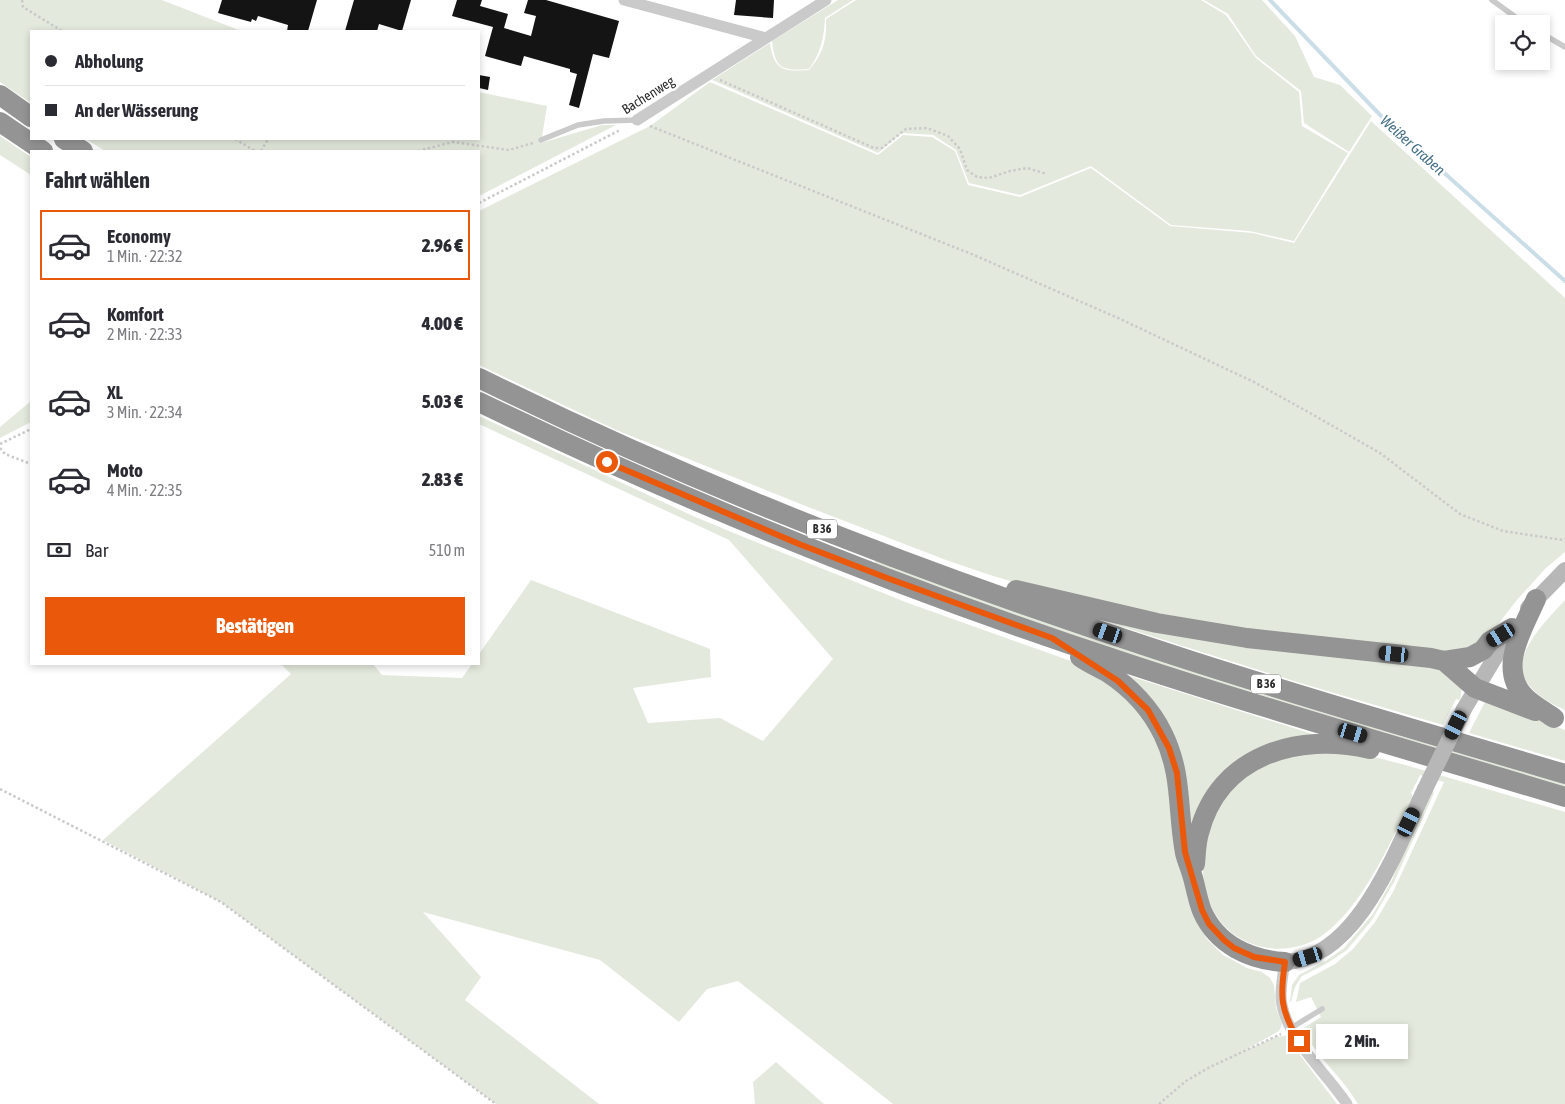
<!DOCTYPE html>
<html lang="de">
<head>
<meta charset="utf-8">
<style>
  body { margin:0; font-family:"Asap Condensed",sans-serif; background:#f2f2f3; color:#2b2b33; height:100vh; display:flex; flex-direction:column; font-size:19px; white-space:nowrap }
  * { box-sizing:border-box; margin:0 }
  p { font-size:16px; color:#7c7c81 }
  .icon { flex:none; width:28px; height:28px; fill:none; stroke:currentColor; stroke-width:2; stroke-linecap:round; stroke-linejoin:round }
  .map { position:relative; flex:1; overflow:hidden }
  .sheet { position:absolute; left:30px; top:150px; width:450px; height:515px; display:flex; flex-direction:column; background:#fff; border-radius:0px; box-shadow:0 2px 8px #0003 }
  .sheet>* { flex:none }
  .hud { position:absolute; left:30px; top:30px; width:450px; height:110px; border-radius:0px; box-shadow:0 2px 8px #0003; display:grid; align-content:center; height:110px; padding:0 15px; background:#fff }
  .fabs { position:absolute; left:1495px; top:15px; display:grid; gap:10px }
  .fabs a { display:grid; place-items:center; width:55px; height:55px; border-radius:0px; background:#fff; box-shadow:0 2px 8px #0003; font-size:25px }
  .end { position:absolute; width:22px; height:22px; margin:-11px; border:6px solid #ea580c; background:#fff; box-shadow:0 0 0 2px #fff }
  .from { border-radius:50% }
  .bubble { position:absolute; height:35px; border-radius:0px; background:#fff; box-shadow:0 2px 8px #0003; font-size:16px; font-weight:800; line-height:35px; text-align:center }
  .car { position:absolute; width:15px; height:30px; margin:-15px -8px; border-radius:6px; box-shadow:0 0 4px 1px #0007; background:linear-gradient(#222 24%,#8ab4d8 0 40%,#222 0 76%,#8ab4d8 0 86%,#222 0) }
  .hud b { display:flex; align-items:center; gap:18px; height:48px; font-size:19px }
  .hud b+b { border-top:1px solid #e1e1e2 }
  .hud i { width:12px; height:12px; background:#2b2b33 }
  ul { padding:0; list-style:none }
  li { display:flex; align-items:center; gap:15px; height:70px; margin:0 10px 8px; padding:0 5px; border:2px solid transparent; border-radius:0px }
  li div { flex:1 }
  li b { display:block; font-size:19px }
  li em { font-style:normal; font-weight:800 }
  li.current { border-color:#ea580c }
  li>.icon { width:45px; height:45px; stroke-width:1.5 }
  h2 { padding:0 15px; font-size:22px; line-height:60px }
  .pay { display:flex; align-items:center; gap:12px; height:55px; padding:0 15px; font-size:19px }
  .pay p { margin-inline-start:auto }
  .cta { display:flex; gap:10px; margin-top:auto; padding:10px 15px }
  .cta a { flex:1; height:58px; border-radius:0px; background:#ea580c; color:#fff; font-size:20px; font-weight:800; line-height:58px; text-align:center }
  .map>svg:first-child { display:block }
  .green { fill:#e4e9dd }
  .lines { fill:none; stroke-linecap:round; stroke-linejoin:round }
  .stream { stroke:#cbdee7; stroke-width:4 }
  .building { fill:#141414 }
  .path { stroke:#cacaca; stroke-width:2.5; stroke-dasharray:2.5 2.5; stroke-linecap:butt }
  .lane { stroke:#cacaca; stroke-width:5.5 }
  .street { stroke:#cacaca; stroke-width:11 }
  .secondary { stroke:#b7b7b7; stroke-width:16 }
  .highway { stroke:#949494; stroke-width:20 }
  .secondary-bridge { stroke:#b7b7b7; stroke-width:16 }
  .route { stroke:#ea580c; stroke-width:6 }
  .labels { text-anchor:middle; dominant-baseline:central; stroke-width:5; stroke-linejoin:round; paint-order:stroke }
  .shield { fill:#fff; stroke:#6c6c6c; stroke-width:1 }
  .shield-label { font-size:12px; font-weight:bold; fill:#2d2d2d }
  .street-label { font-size:14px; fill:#2d2d2d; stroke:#fff }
  .water-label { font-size:15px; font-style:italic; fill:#467085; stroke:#fff }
</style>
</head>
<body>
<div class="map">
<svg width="1565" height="1104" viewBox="0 0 1565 1104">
  <rect width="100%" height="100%" fill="#fff"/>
  <path class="green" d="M0 0H162L241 31H31V103L0 82Z
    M838 0H853L825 18C824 37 821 53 809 69 782 71 775 69 772 41Z
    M856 0H1201L1226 15 1256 58 1299 92 1302 126 1348 153 1294 241 1249 231 1171 225 1091 166 1020 195 969 183 956 150 933 135 902 133 878 153 712 80 770 43C774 70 783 72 809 70 823 54 827 40 826 19Z
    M1204 0H1262L1295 36 1314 77 1340 85 1372 116 1349 152 1304 123 1301 91 1256 56 1228 14Z
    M710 82 878 155 903 135 932 137 955 151 968 185 1020 197 1091 168 1170 226 1253 233 1294 243 1371 121 1565 298V552L1546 568 1516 601 1486 640 1468 653 1300 639 1058 595 990 575 946 560 803 505 616 430 479 365V211L650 126Z
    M479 92 547 106 541 143 602 125H616L479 196V151H105L86 139H479Z
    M0 136 31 157V175L0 155Z
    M31 401V422L0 438V427Z
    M479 416 693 516 741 536 908 603 1082 665 1125 693 1164 747 1184 883 1192 914 1207 939 1223 955 1247 968 1262 972 1270 978 1274 985 1276 1008 1282 1024 1279 1031 1243 1051 1276 1037 1290 1035 1297 1051 1337 1104H893L738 981 707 989 679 1022 600 960 423 912 481 977 465 1000 599 1104H496L221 902 103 840 291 674 281 664H373L382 675 462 678 472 664H479V654L531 580 710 649 711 677 633 688 648 723 720 718 763 741 833 659 729 540 479 424Z
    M877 560 1565 783V788L1202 679 1020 617 875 564V561Z
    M1565 600V710C1493 678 1525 643 1565 600Z
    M1088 616 1436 665 1462 687 1460 700 1456 699 1443 725 1300 683Z
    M1120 673 1325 738 1265 748 1192 833 1185 793Z
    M1487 698 1565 730V761L1469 733Z
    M1359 753 1409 766 1565 812V1104H1358C1342 1077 1317 1057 1302 1029L1321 1017 1311 997 1296 1002 1300 983 1335 964 1353 949 1375 922 1393 892 1444 782 1420 775 1411 793 1413 797C1390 842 1363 908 1320 937 1282 961 1229 947 1211 906 1200 883 1200 843 1209 820 1213 812 1221 803 1227 796 1231 790 1235 782 1240 777 1246 772 1275 756 1283 754 1290 753 1299 754 1306 754 1324 754 1341 753 1359 753Z
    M1431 791 1434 793 1394 882 1372 920 1347 950 1326 964 1302 976 1295 987 1291 1002H1290L1292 985 1299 975 1327 960 1344 948 1373 914 1392 880Z
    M776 1062 824 1104H755L753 1082Z"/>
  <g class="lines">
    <path class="stream" d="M1270 0 1384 119 1565 281"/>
  </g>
  <path class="building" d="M222 0H317L308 31H287L288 25 258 16 256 21 252 19 251 22 218 13Z
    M354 0H411L402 31 379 24 377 31H345Z
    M457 0H482L480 6 508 14 504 28 531 36 536 16 524 13 528 0H546L619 21 609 58 593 54 579 108 569 105 577 74 570 72V69L524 56 521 66 485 56 493 27 452 16Z
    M736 0H774L773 18 734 15Z
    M479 75 490 77 488 90 479 88Z"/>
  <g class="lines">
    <path class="path" d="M22 0 23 7 62 31
      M720 80 874 148H882L906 129 927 128 948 136 960 149 967 170 977 177 989 178 1010 171 1027 168 1047 174
      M650 126 974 255 1118 318 1254 382 1310 413 1380 453 1460 514 1503 531 1563 540 1565 539
      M235 139 255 151
      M261 151 268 139
      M418 151 453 142 509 150 533 143
      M479 203 620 130
      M0 444 31 429
      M0 448 5 454 31 464
      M0 789 221 902 496 1104
      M1159 1104 1186 1081 1210 1067 1281 1034"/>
    <path class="lane" d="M1492 0 1525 24
      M1541 33 1565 47
      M541 140 578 125 604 121 637 120
      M1291 1028 1322 1009"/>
    <path class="street" d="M624 0 766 38
      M637 120 826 0
      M1285 962C1283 973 1281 985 1281 996 1282 1035 1327 1073 1347 1104"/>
    <path class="secondary" d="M1528 608 1565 570
      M1464 709 1512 629
      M1285 962C1359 959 1398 845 1425 789"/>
    <path class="highway" d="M0 95 31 117
      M0 122 43 151
      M64 139 83 151
      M479 378C699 487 930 576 1164 652 1297 696 1431 734 1565 774
      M479 402C686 502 901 589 1120 661 1267 710 1417 752 1565 797
      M1016 590 1157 623 1247 638 1431 658 1444 661 1470 657 1483 650 1490 641 1512 628
      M1536 599C1523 629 1497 668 1525 697 1533 705 1544 711 1554 718
      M1080 657C1088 663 1098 667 1107 672 1130 687 1151 709 1163 734 1183 775 1177 810 1185 853 1187 861 1191 870 1193 878 1196 889 1198 901 1202 911 1217 945 1250 960 1285 962
      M1444 661 1475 688 1535 711
      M1195 864C1196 854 1196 843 1199 833 1219 755 1298 732 1370 749"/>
    <path class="secondary-bridge" d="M1425 789 1464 709"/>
  </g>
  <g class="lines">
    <path class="route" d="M607 462 799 544 887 578 1052 638 1118 681 1148 710 1169 748 1177 773 1185 852 1202 910 1209 924 1224 940 1234 948 1254 957 1285 962C1280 996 1280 1010 1299 1041"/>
  </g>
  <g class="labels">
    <g class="shield">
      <rect x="807" y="519.5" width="30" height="19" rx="4"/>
      <rect x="1251" y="674.5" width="30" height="19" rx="4"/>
    </g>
    <g class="shield-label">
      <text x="822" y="529">B 36</text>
      <text x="1266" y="684">B 36</text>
    </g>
    <g class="street-label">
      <text transform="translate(648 95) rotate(-32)">Bachenweg</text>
    </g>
    <g class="water-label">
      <text transform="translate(1413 145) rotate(42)">Weißer Graben</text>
    </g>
  </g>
</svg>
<div class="fabs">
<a><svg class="icon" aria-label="locate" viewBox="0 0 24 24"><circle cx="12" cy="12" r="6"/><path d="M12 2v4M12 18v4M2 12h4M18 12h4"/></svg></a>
</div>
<i class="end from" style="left:607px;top:462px"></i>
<i class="end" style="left:1299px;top:1041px"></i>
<div class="bubble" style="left:1316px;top:1024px;width:92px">2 Min.</div>
<i class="car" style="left:1108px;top:633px;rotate:289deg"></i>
<i class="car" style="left:1501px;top:635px;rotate:239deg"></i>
<i class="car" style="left:1394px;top:654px;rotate:276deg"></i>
<i class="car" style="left:1456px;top:725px;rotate:206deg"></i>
<i class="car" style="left:1353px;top:733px;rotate:107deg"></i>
<i class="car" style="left:1409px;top:822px;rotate:26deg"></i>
<i class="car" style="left:1308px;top:957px;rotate:253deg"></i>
<div class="hud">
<b><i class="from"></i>Abholung</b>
<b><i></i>An der Wässerung</b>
</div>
<section class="sheet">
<h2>Fahrt wählen</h2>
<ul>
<li class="current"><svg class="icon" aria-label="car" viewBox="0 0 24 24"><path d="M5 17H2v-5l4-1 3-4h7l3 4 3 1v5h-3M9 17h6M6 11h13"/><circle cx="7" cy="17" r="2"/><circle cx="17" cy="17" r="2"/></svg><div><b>Economy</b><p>1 Min. · 22:32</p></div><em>2.96 €</em></li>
<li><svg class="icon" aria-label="car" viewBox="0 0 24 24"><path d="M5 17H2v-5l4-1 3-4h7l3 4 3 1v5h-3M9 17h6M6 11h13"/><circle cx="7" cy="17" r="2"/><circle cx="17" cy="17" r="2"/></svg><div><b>Komfort</b><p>2 Min. · 22:33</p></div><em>4.00 €</em></li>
<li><svg class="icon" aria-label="car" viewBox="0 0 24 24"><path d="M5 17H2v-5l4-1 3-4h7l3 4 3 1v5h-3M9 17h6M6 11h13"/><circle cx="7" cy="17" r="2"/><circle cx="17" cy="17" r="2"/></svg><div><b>XL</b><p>3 Min. · 22:34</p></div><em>5.03 €</em></li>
<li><svg class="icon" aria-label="car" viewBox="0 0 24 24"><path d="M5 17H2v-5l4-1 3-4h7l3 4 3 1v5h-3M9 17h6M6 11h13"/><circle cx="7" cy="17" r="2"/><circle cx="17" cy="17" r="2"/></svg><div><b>Moto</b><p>4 Min. · 22:35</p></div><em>2.83 €</em></li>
</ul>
<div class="pay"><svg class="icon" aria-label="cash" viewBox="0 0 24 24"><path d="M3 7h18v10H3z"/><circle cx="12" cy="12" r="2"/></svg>Bar<p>510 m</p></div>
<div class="cta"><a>Bestätigen</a></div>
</section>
</div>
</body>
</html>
